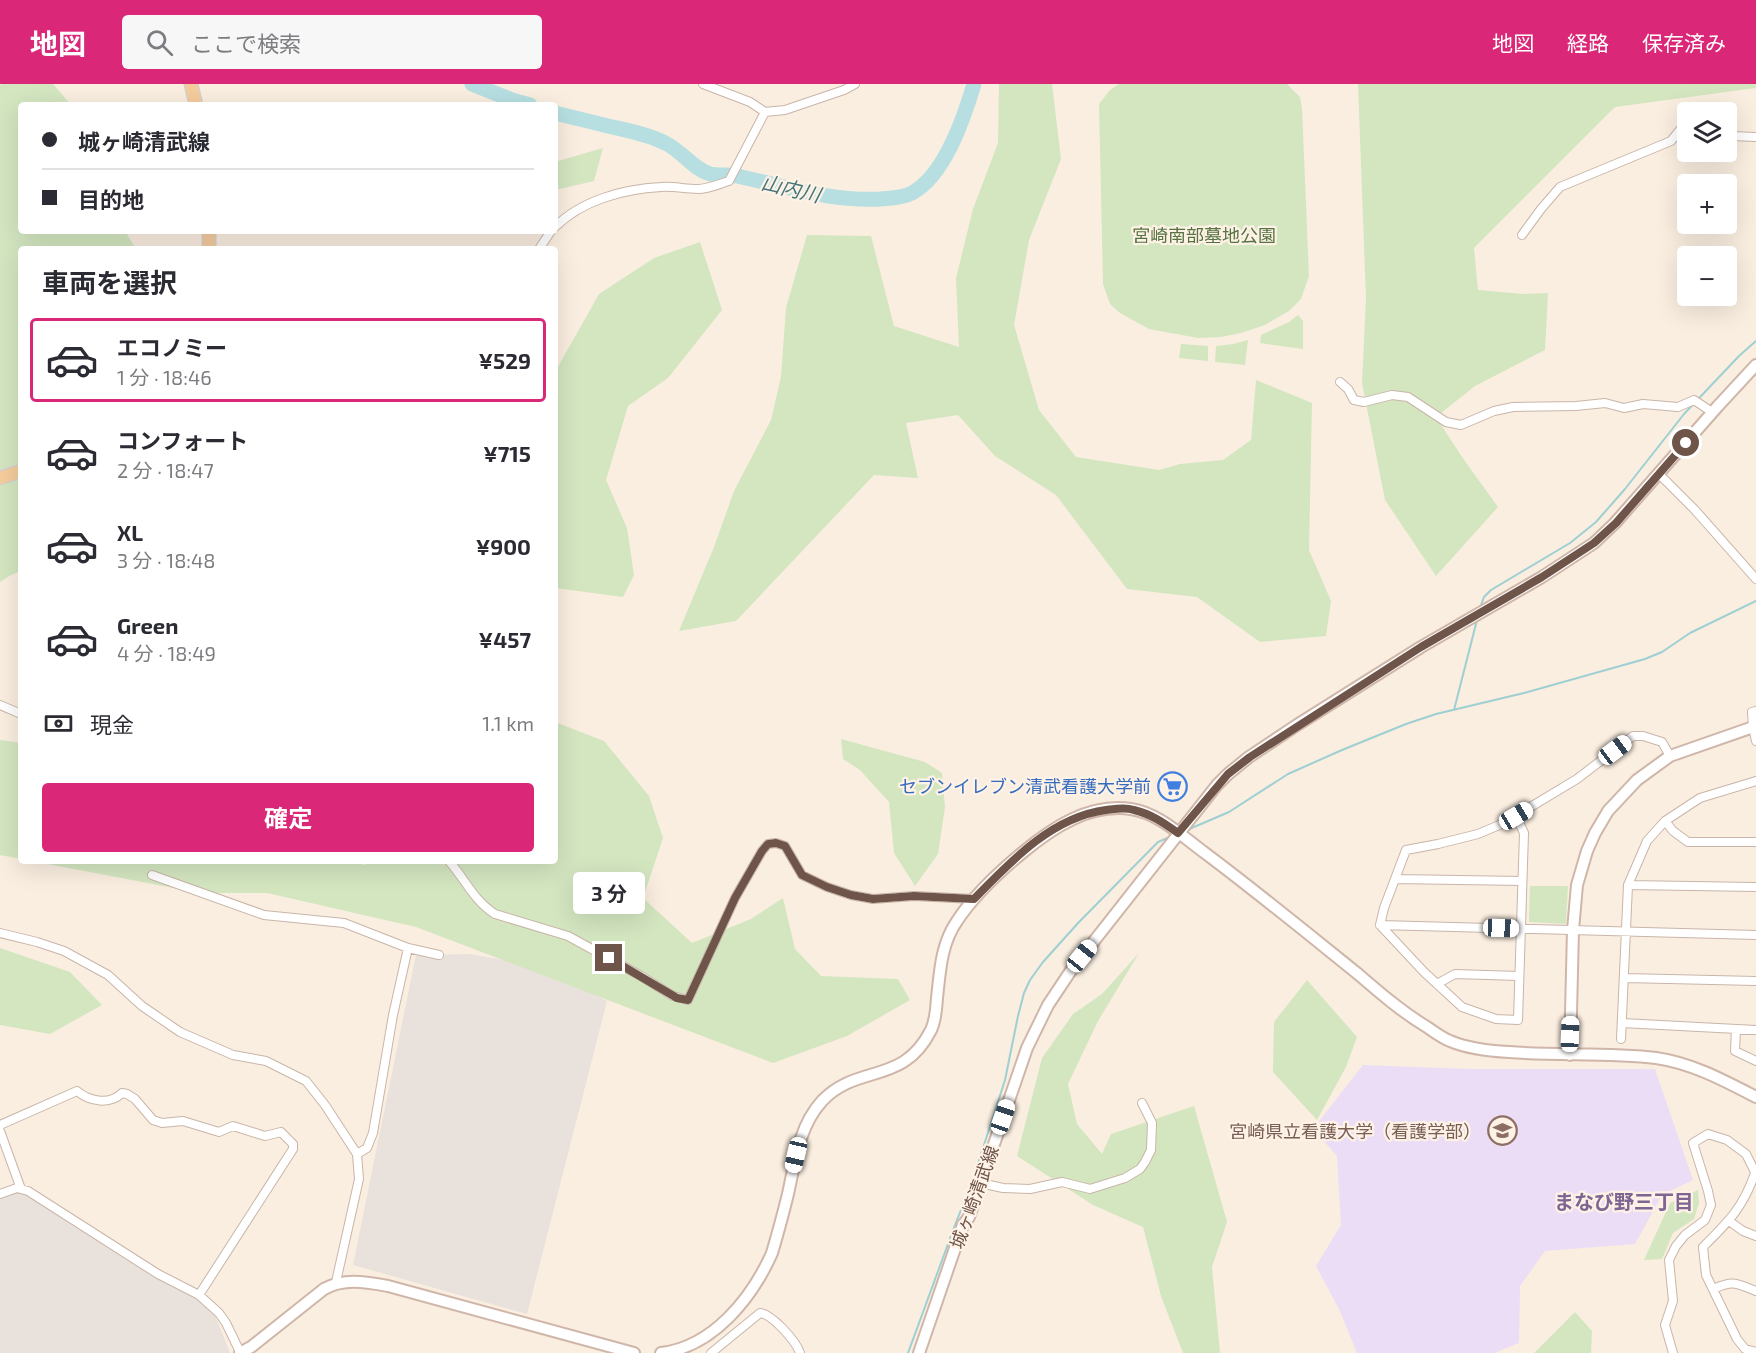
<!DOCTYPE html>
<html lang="ja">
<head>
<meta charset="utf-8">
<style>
  body { margin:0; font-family:"Exo 2","Noto Sans JP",sans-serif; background:#f7f7f7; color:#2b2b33; height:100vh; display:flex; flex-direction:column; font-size:22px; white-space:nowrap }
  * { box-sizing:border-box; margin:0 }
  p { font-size:20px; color:#7c7c81 }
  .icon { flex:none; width:33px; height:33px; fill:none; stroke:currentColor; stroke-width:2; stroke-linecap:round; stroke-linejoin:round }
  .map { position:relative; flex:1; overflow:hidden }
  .details { position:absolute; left:18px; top:162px; width:540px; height:618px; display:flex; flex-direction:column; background:#fff; border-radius:6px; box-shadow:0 6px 24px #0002 }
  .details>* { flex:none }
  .banner { position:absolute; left:18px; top:18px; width:540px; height:132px; border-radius:6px; box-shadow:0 6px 24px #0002; display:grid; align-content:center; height:132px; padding:0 24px; background:#fff }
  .controls { position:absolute; left:1677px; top:18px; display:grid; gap:12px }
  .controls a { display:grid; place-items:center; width:60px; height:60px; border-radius:6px; background:#fff; box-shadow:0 6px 24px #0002; font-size:30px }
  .end { position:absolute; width:27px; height:27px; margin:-14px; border:8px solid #6f544a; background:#fff; box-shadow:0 0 0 3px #fff }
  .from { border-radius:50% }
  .bubble { position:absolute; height:42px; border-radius:6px; background:#fff; box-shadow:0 6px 24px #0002; font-size:20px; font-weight:700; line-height:42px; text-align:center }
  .car { position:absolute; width:18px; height:36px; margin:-18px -9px; border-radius:8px; box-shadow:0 0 4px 2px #0007; background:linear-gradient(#fff 24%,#345 0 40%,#fff 0 76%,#345 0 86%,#fff 0) }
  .banner b { display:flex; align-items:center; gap:21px; height:57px; font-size:22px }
  .banner b+b { border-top:2px solid #e1e1e2 }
  .banner i { width:15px; height:15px; background:#2b2b33 }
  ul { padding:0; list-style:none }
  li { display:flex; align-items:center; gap:18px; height:84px; margin:0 12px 9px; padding:0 12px; border:3px solid transparent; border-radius:6px }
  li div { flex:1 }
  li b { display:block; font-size:22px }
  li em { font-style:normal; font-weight:700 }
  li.active { border-color:#db2777 }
  li>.icon { width:54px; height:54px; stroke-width:1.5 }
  h2 { padding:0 24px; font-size:27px; line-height:72px }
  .pay { display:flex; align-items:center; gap:15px; height:66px; padding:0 24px; font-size:22px }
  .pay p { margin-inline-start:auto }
  .cta { display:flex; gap:12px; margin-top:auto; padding:12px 24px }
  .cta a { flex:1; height:69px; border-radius:6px; background:#db2777; color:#fff; font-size:24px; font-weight:700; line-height:69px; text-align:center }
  header { display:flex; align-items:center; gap:36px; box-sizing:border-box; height:84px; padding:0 30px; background:#db2777; color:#fff }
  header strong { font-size:28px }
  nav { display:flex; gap:33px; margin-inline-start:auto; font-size:21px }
  .search { width:420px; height:54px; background:#f7f7f7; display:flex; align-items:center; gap:15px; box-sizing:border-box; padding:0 21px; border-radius:6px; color:#7c7c81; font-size:22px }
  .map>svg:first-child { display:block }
  .industrial { fill:#e9e1dc }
  .education { fill:#ebddf6 }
  .green { fill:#d3e6c0 }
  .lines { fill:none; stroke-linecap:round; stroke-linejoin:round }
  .stream { stroke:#9ecfd2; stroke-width:2 }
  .river { stroke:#b7dfe1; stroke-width:15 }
  .street-casing { stroke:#c9b5a9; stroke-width:10 }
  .secondary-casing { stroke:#cfb6a9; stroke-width:14 }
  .primary-casing { stroke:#d7cfcc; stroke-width:15 }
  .street { stroke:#fff; stroke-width:8 }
  .secondary { stroke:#fff; stroke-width:10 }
  .primary { stroke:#f5cc9c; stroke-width:12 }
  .route { stroke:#6f544a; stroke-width:8 }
  .labels { text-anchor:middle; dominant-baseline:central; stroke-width:4.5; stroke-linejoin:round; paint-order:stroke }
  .park-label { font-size:18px; fill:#557442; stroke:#fef2e6 }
  .shop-label { font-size:18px; fill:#366cbe; stroke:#fef2e6; text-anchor:end }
  .education-label { font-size:18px; fill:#785e54; stroke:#fef2e6; text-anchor:end }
  .street-label { font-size:18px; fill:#6f544a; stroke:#fef2e6 }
  .water-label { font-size:20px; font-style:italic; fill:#43767b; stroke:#fef2e6 }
  .neighbourhood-label { font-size:20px; font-weight:bold; fill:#7f6592; stroke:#fef2e6 }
</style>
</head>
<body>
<header>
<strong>地図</strong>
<div class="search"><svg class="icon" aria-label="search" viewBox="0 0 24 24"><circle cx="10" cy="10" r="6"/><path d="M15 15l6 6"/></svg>ここで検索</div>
<nav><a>地図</a><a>経路</a><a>保存済み</a></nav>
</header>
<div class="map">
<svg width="1756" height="1269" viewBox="0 0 1756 1269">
  <rect width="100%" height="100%" fill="#faeee0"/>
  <path class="industrial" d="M469 870 544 883 607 917 527 1230 353 1181 416 871Z
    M23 1104 212 1224 230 1269H0V1113Z"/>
  <path class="education" d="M1363 981 1469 985H1655L1693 1096 1662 1111 1635 1160 1545 1167 1520 1202 1519 1259 1494 1269H1357L1339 1225 1316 1182 1341 1141 1337 1072 1313 1045Z"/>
  <path class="green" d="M3 0H53L71 21H21V147H125L136 165H21V487L11 491 0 498V1Z
    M999 0H1052L1061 75 1029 156 1014 241 1039 326 1076 373 1159 386 1180 380 1223 376 1251 356 1256 296 1312 319 1309 466 1331 517 1326 552 1260 558 1197 513 1127 505 1056 411 995 372 958 331 906 339 918 394 874 391 736 537 679 547 714 463 734 407 771 336 781 293 786 224 807 151 871 152 894 242 959 263 956 194 973 125 998 59Z
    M1119 0H1287L1300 13 1302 25 1309 192 1301 215 1289 227 1265 241 1241 249 1221 253 1198 254 1149 245 1120 229 1110 220 1103 200 1099 20 1110 6Z
    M1358 0H1756V4L1615 23 1474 164 1478 206 1524 210 1548 209 1545 266 1475 302 1436 333 1462 373 1498 423 1436 492 1385 416 1362 299 1366 215Z
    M603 64 594 97 555 106V78Z
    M700 158 722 226 668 294 628 322 606 396 627 444 634 491 623 513 555 504V288L599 210 654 174Z
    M1298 231 1303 237V265L1260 259 1261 251 1289 238Z
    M1248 256 1245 281 1215 278 1216 262 1233 260Z
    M1181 260 1208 262V277L1179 274Z
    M555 638 604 657 649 712 663 754 643 814 692 859 751 835 783 814 795 865 821 892 898 895 910 916 847 952 773 979 416 843 267 809H200L32 777H348L364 781 374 777H555Z
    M841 655 925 678 942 689 945 723 938 770 915 802 894 769 889 718 860 686 843 675Z
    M0 656 21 659V775L0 771Z
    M1530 802H1568L1566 840 1529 838Z
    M0 864 70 888 102 921 50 950 0 941Z
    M1139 869 1098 937 1068 1000 1077 1040 1102 1070 1111 1050 1194 1022 1227 1138 1212 1183 1220 1269H1183L1161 1212 1143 1143 1093 1121 1017 1072 1042 974 1073 930 1102 910Z
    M1307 896 1357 953 1346 983 1317 1036 1273 988 1274 938Z
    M1698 1106 1699 1119 1694 1135 1673 1149 1662 1175 1644 1176 1670 1119Z
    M1575 1228 1592 1247 1591 1269H1534Z"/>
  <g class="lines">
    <path class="stream" d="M1480 524 1484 513 1491 506 1570 459 1596 438 1625 405 1684 330 1739 272 1756 257
      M1454 626 1477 536
      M1187 746 1229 728 1288 690 1342 666 1406 640 1436 630 1524 609 1645 575 1662 568 1690 549 1756 517
      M908 1269 955 1141 972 1098 1005 996 1018 932 1024 909 1030 896 1043 878 1079 838 1158 758 1170 753"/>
    <path class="river" d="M472 0 512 16 530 21
      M555 29C571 33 588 37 604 41 624 46 646 49 665 59 681 66 693 85 710 90 718 92 728 90 737 92 785 102 831 118 881 115 891 114 903 114 912 109 945 91 964 34 974 0"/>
    <defs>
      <path id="street" d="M703 0 750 18 765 28 785 26 844 6 855 0
        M1726 51 1731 52 1756 53
        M555 143C582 116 624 105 661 103 673 102 685 105 698 105 708 105 719 100 729 97L765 28
        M1522 151 1541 125 1560 103 1671 57 1688 36
        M539 165 551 147
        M1340 298 1348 305 1354 316 1364 318 1392 311 1408 313 1446 338 1461 341 1494 327 1513 323 1576 322 1605 319 1624 324 1643 320 1678 323 1694 316 1712 328
        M1659 390 1695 426 1756 495
        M0 621 21 630
        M1756 627 1752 628 1753 643 1756 657
        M1665 737 1673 747 1688 758H1756
        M449 777C465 795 474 817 495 830L568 852 641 892 673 912 688 916 735 814 762 767 768 760 776 759 785 762 802 791 827 803 851 811 873 815 914 812 974 815
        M152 791 264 831 344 839 408 864 439 871
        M1395 795 1522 797
        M1628 801 1756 803
        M1380 841 1384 824 1406 766 1438 760 1478 750 1504 739 1577 695 1633 652H1643L1662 658 1670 672
        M1380 841 1424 888 1462 923 1496 935 1518 936 1524 749 1516 732
        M1380 841 1756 851
        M0 849 37 858 64 867 108 891 142 922 180 948 233 971 266 977 306 997 325 1021 357 1070 359 1095 336 1198
        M1624 894 1756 897
        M1437 900 1455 890 1519 892
        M1622 939 1756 946
        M1736 945 1735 967 1756 977
        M1621 955 1628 801 1647 757 1665 737 1700 714 1756 697
        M0 1041 77 1007C90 1018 110 1021 122 1009L127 1010 135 1015 153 1036 162 1039 183 1037 219 1048 233 1042 265 1052 281 1048 293 1060V1065L199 1211
        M0 1047 21 1105
        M357 1070 367 1064 373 1049 393 931 408 864
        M1755 1089C1743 1124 1728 1138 1703 1163L1706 1191 1737 1255 1745 1265 1756 1268
        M980 1099 1003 1104 1030 1105 1062 1098 1090 1105 1125 1094 1140 1085 1145 1078 1151 1066 1152 1039 1142 1019
        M0 1110 17 1104 28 1107 158 1190 199 1211 219 1229 226 1239 240 1268
        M1729 1137 1743 1147 1756 1152
        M1713 1205C1734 1196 1735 1199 1756 1207
        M711 1269 760 1229C772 1230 796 1257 800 1269
        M1673 1269 1665 1241 1673 1217 1669 1176 1676 1162 1685 1151 1705 1136 1711 1121 1708 1107 1693 1059 1708 1050 1727 1056 1746 1070 1756 1090"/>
      <path id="secondary" d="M1570 971 1573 846 1577 801 1587 767 1595 749 1608 727 1637 696 1670 672 1756 642
        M240 1269 251 1263 324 1205C344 1194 365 1198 388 1202L634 1269
        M661 1269C713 1263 752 1214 772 1169 778 1149 783 1130 788 1110 795 1078 799 1042 822 1017 858 979 903 1002 931 946 936 936 936 925 937 914 940 887 941 860 957 837 974 811 998 789 1022 769 1052 744 1089 719 1131 725 1159 729 1183 753 1205 769 1257 808 1307 849 1358 890 1380 909 1402 928 1427 943 1434 948 1442 954 1450 957 1469 965 1489 967 1509 968 1558 972 1608 968 1656 974 1692 979 1725 997 1756 1013
        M919 1269 963 1141 969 1133 1027 964 1048 921 1072 885 1217 701 1228 690 1249 673 1297 641 1421 563 1542 493 1594 459 1615 439 1718 322 1756 281"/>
      <path id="primary" d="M191 0 196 21
        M209 147V165
        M0 394 21 387"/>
    </defs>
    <use href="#street" class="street-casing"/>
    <use href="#secondary" class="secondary-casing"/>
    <use href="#primary" class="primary-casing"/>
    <use href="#street" class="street"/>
    <use href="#secondary" class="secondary"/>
    <use href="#primary" class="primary"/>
  </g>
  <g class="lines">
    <path class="route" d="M609 874 677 914 688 916 735 814 762 767 768 760 776 759 785 762 802 791 827 803 851 811 873 815 914 812 974 815C1011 777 1052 733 1106 726 1115 725 1125 723 1134 726 1151 730 1164 739 1178 749L1228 690 1250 673 1421 563 1542 493 1594 459 1616 439 1686 359"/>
  </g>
  <defs>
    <symbol id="supermarket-ring" viewBox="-11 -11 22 22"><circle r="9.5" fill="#fef2e6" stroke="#3f7fe0" stroke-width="1.5"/><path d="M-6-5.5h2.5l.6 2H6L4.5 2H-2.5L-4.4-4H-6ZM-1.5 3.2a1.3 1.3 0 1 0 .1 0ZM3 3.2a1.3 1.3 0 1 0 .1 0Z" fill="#3f7fe0"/></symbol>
    <symbol id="university-ring" viewBox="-11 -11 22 22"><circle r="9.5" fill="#fef2e6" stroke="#8d6e63" stroke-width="1.5"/><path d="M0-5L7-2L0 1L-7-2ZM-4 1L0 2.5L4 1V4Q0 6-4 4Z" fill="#8d6e63"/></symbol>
  </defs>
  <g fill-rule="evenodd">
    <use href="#supermarket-ring" x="1156" y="686" width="33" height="33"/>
    <use href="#university-ring" x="1486" y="1030" width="33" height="33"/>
  </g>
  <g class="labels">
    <g class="park-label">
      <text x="1204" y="151">宮崎南部墓地公園</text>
    </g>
    <g class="shop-label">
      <text x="1151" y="702">セブンイレブン清武看護大学前</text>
    </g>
    <g class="education-label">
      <text x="1481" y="1047">宮崎県立看護大学（看護学部）</text>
    </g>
    <g class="street-label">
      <text transform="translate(974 1113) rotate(-70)">城ヶ崎清武線</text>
    </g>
    <g class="water-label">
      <text transform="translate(791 104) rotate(13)">山内川</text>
    </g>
    <g class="neighbourhood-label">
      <text x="1624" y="1117">まなび野三丁目</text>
    </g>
  </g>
</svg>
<div class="controls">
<a><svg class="icon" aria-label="layers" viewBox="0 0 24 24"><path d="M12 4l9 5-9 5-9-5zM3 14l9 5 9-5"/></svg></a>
<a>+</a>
<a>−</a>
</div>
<i class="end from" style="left:1686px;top:359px"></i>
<i class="end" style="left:609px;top:874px"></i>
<div class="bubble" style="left:573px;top:788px;width:72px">3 分</div>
<i class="car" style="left:1615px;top:666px;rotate:53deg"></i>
<i class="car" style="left:1516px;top:732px;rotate:59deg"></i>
<i class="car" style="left:1501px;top:844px;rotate:92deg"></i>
<i class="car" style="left:1082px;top:872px;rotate:39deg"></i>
<i class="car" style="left:1570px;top:950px;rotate:2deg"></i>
<i class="car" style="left:1003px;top:1033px;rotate:19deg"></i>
<i class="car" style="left:796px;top:1071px;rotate:193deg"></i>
<div class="banner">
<b><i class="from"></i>城ヶ崎清武線</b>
<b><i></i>目的地</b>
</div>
<section class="details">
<h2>車両を選択</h2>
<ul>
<li class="active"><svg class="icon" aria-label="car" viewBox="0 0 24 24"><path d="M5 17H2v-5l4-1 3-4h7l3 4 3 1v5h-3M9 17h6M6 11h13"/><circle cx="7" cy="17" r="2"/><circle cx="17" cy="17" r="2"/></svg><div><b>エコノミー</b><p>1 分 · 18:46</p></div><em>¥529</em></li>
<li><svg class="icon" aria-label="car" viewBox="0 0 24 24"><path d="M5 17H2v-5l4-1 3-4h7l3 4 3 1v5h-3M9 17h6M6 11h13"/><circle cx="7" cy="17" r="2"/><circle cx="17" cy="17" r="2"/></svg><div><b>コンフォート</b><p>2 分 · 18:47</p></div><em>¥715</em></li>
<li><svg class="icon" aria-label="car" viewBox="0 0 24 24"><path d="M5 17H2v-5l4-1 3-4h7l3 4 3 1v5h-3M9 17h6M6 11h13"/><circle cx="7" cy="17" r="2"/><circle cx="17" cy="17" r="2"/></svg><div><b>XL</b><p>3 分 · 18:48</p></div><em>¥900</em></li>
<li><svg class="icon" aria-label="car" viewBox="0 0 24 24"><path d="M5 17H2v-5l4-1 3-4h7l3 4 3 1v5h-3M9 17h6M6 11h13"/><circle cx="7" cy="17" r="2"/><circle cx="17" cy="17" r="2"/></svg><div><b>Green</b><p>4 分 · 18:49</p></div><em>¥457</em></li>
</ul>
<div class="pay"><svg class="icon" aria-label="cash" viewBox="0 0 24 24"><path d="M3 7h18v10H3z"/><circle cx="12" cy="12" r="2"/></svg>現金<p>1.1 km</p></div>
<div class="cta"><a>確定</a></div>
</section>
</div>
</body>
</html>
